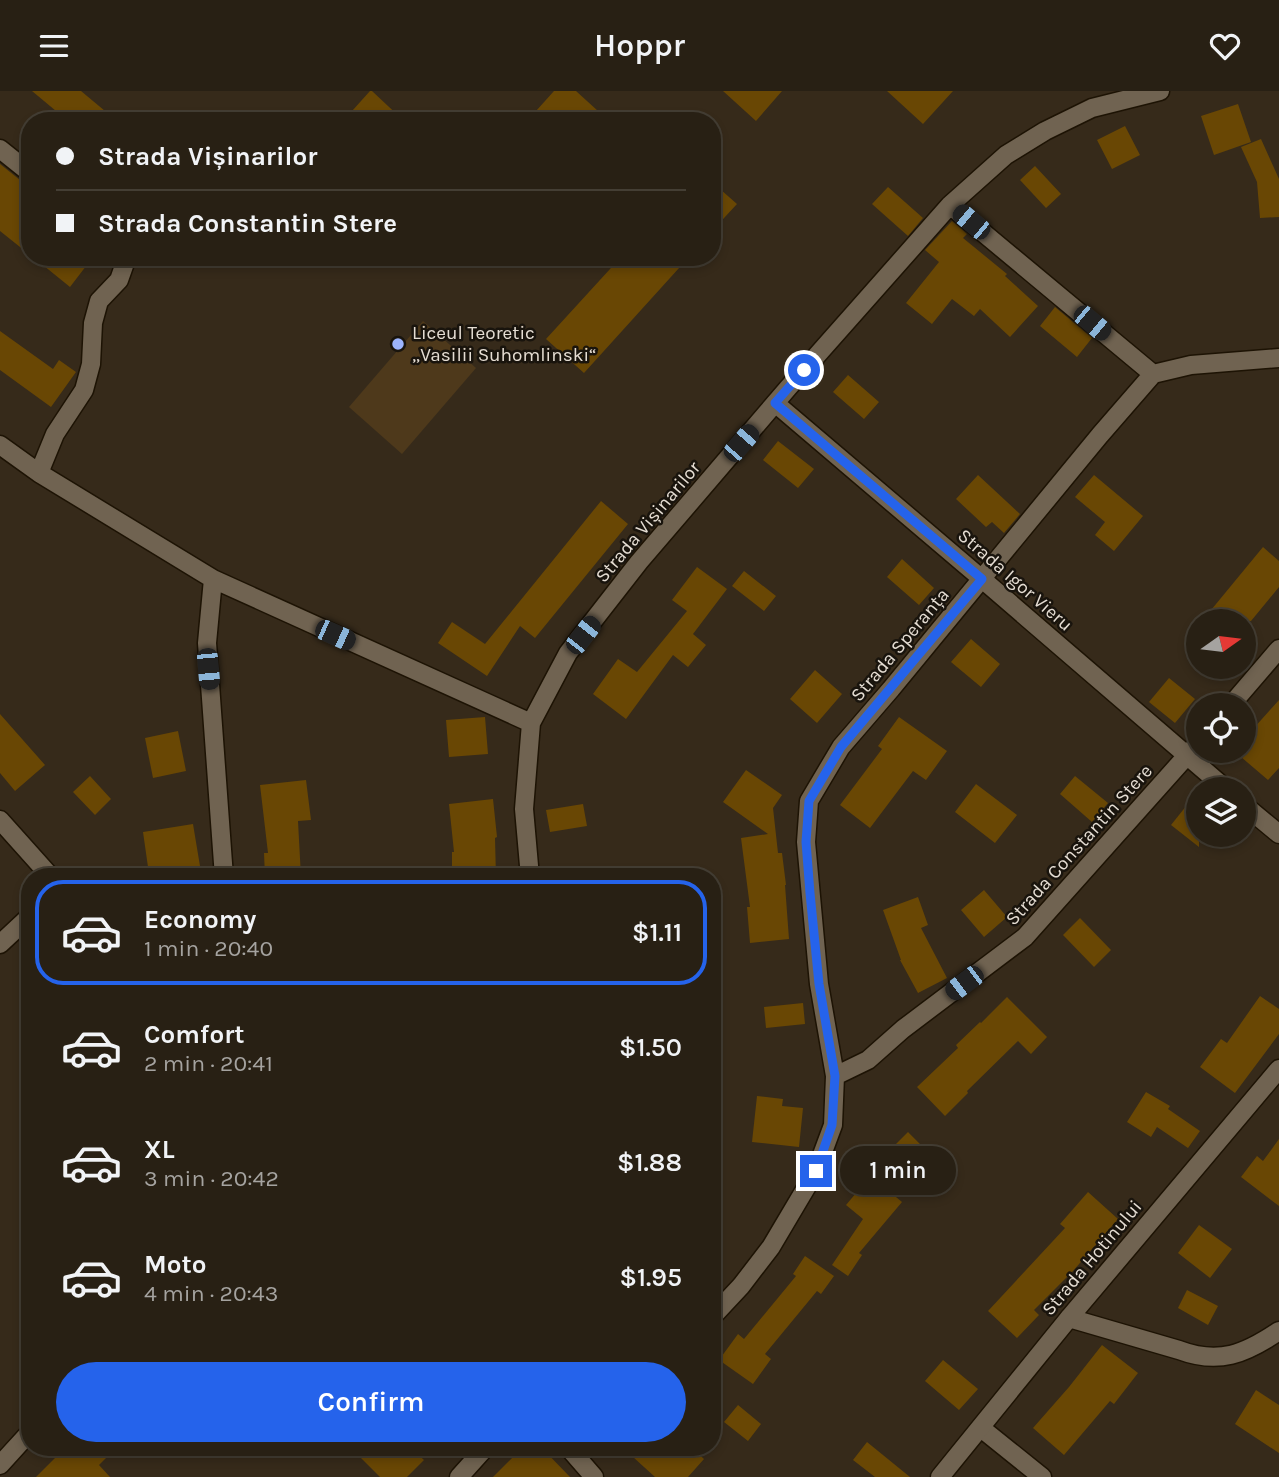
<!DOCTYPE html>
<html lang="en">
<head>
<meta charset="utf-8">
<style>
  body { margin:0; font-family:Karla,sans-serif; background:#30281d; color:#f1f3f6; height:100vh; display:flex; flex-direction:column; font-size:26px; white-space:nowrap }
  * { box-sizing:border-box; margin:0 }
  p { font-size:23px; color:#a5a3a0 }
  .icon { flex:none; width:38px; height:38px; fill:none; stroke:currentColor; stroke-width:2; stroke-linecap:round; stroke-linejoin:round }
  .map { position:relative; flex:1; overflow:hidden }
  .details { position:absolute; left:21px; top:777px; width:700px; height:588px; display:flex; flex-direction:column; background:#282014; border-radius:28px; box-shadow:0 4px 10px #0003,0 0 0 2px #443e34 }
  .details>* { flex:none }
  .top-card { position:absolute; left:21px; top:21px; width:700px; height:154px; border-radius:28px; box-shadow:0 4px 10px #0003,0 0 0 2px #443e34; display:grid; align-content:center; height:154px; padding:0 35px; background:#282014 }
  .needle { width:46px; rotate:76deg }
  .fabs { position:absolute; left:1186px; top:518px; display:grid; gap:14px }
  .fabs a { display:grid; place-items:center; width:70px; height:70px; border-radius:50%; background:#282014; box-shadow:0 4px 10px #0003,0 0 0 2px #443e34; font-size:35px }
  .end { position:absolute; width:32px; height:32px; margin:-16px; border:9px solid #2563eb; background:#fff; box-shadow:0 0 0 4px #fff }
  .from { border-radius:50% }
  .bubble { position:absolute; height:49px; border-radius:24px; background:#282014; box-shadow:0 4px 10px #0003,0 0 0 2px #443e34; font-size:23px; font-weight:600; line-height:49px; text-align:center }
  .car { position:absolute; width:21px; height:42px; margin:-21px -10px; border-radius:9px; box-shadow:0 0 5px 2px #0007; background:linear-gradient(#222 24%,#8ab4d8 0 40%,#222 0 76%,#8ab4d8 0 86%,#222 0) }
  .top-card b { display:flex; align-items:center; gap:24px; height:66px; font-size:26px }
  .top-card b+b { border-top:2px solid #443e34 }
  .top-card i { width:18px; height:18px; background:#f1f3f6 }
  ul { padding:12px 0 0; list-style:none }
  li { display:flex; align-items:center; gap:21px; height:105px; margin:0 14px 10px; padding:0 21px; border:4px solid transparent; border-radius:28px }
  li div { flex:1 }
  li b { display:block; font-size:26px }
  li em { font-style:normal; font-weight:600 }
  li.selected { border-color:#2563eb }
  li>.icon { width:63px; height:63px; stroke-width:1.5 }
  .primary-button { display:flex; gap:14px; margin-top:auto; padding:14px 35px }
  .primary-button a { flex:1; height:80px; border-radius:42px; background:#2563eb; color:#fff; font-size:28px; font-weight:600; line-height:80px; text-align:center }
  header { display:flex; justify-content:space-between; align-items:center; height:91px; padding:0 35px; background:#282014; font-size:32px; font-weight:600 }
  .map>svg:first-child { display:block }
  .green { fill:#4e391b }
  .building { fill:#694704 }
  .lines { fill:none; stroke-linecap:round; stroke-linejoin:round }
  .minor-casing { stroke:#1d1304; stroke-width:21 }
  .tertiary-casing { stroke:#1d1304; stroke-width:21 }
  .minor { stroke:#706351; stroke-width:18 }
  .tertiary { stroke:#706351; stroke-width:18 }
  .route { stroke:#2563eb; stroke-width:9 }
  .poi-dot { fill:#9cb4fd; stroke:#19140d; stroke-width:2.5 }
  .labels { text-anchor:middle; dominant-baseline:central; stroke-width:5; stroke-linejoin:round; paint-order:stroke }
  .poi-label { font-size:19px; fill:#e5ddd3; stroke:#19140d; text-anchor:start }
  .street-label { font-size:19px; fill:#e5ddd3; stroke:#19140d }
</style>
</head>
<body>
<header><svg class="icon" aria-label="menu" viewBox="0 0 24 24"><path d="M4 6h16M4 12h16M4 18h16"/></svg>Hoppr<svg class="icon" aria-label="heart" viewBox="0 0 24 24"><path d="M12 20l-8-8c-3-5 5-10 8-4 3-6 11-1 8 4z"/></svg></header>
<div class="map">
<svg width="1279" height="1386" viewBox="0 0 1279 1386">
  <rect width="100%" height="100%" fill="#362a1a"/>
  <path class="green" d="M423 230 476 277 402 363 349 316Z"/>
  <path class="building" d="M32 0H81L117 30H68Z
    M370 0H372L404 30H343Z
    M554 0H576L609 30H527Z
    M723 0H782L756 30Z
    M887 0H953L923 33Z
    M1238 13 1251 51 1214 64 1201 25Z
    M1125 35 1140 64 1112 78 1097 49Z
    M1261 48 1279 88V126L1260 127 1257 91 1241 56Z
    M0 73 30 97V164L0 140Z
    M1035 75 1061 103 1046 117 1020 89Z
    M712 91 737 113 712 140Z
    M888 96 923 127 908 145 872 113Z
    M952 130 967 143 963 147 1007 183 1005 185 1038 215 1010 246 980 218 974 225 952 208 932 233 906 212 939 171 925 159Z
    M33 166H93L70 196Z
    M621 166H689L584 282 546 248Z
    M1055 216 1092 247 1077 266 1040 235Z
    M0 240 53 278 59 269 76 281 51 316 0 279Z
    M848 284 879 311 864 328 833 301Z
    M778 350 814 378 798 397 763 369Z
    M978 384 1020 423 1004 442 992 431 986 436 956 408Z
    M1094 384 1143 425 1114 460 1095 444 1105 431 1075 406Z
    M601 410 628 433 535 547 520 535 487 585 438 552 452 531 485 553Z
    M1263 456 1279 470V496L1251 530H1202Z
    M902 468 934 497 919 514 887 486Z
    M697 476 727 498 693 543 706 554 688 576 673 564 626 628 593 603 618 568 637 581 687 520 672 509Z
    M744 480 776 505 764 520 732 495Z
    M971 548 1000 573 981 596 951 571Z
    M815 579 842 603 817 632 790 608Z
    M1169 587 1195 608 1175 632 1149 611Z
    M1279 609V677L1268 689 1234 660H1244V648Z
    M0 623 45 674 15 700 0 682Z
    M485 626 488 663 449 666 446 629Z
    M899 626 947 660 926 689 913 680 870 737 840 714 882 658 878 655Z
    M178 640 186 680 153 687 145 647Z
    M746 679 782 704 773 717 778 762H782L786 794H785L789 848 750 852 747 816H750L741 747 768 743 723 711Z
    M90 685 111 708 95 724 73 701Z
    M1075 685 1108 712 1092 731 1060 703Z
    M306 689 311 729 298 730 301 786H265L264 762H268L260 694Z
    M976 693 1017 724 995 752 955 721Z
    M1199 699V756L1171 734Z
    M493 708 497 746 495 747 496 786H452V761H454L449 713Z
    M583 713 587 735 550 741 546 719Z
    M193 733 200 775 149 783 143 741Z
    M984 799 1007 826 984 846 961 819Z
    M918 806 928 834 921 837 947 887 918 902 900 869H901L883 819Z
    M1080 827 1111 859 1094 876 1063 844Z
    M1260 905 1279 918V943L1235 1002 1200 976 1221 948 1227 952Z
    M1007 906 1047 946 1031 963 1018 950 967 1000 968 1002 945 1025 917 996 958 957 956 954 980 931 981 932Z
    M803 912 805 933 766 937 764 916Z
    M1146 1001 1170 1015 1168 1018 1200 1040 1188 1057 1157 1036 1151 1046 1127 1031Z
    M757 1005 783 1008 782 1015 803 1017 799 1056 752 1051Z
    M908 1041 923 1056 884 1096 902 1111 859 1162 862 1164 848 1185 832 1174 863 1128 846 1114 883 1070 881 1068Z
    M1279 1048V1115L1241 1086 1257 1065 1263 1070Z
    M1088 1101 1118 1128 1073 1180 1034 1219 1039 1224 1017 1247 988 1220 1065 1137 1060 1133Z
    M1199 1134 1232 1158 1210 1187 1178 1162Z
    M805 1165 834 1185 821 1203 817 1200 765 1263 771 1268 753 1293 719 1269 738 1243 744 1248 796 1185 793 1183Z
    M1187 1199 1218 1215 1208 1234 1178 1217Z
    M1102 1254 1138 1282 1114 1313 1110 1310 1064 1364 1033 1337 1069 1296Z
    M943 1269 978 1298 959 1319 925 1290Z
    M1256 1299 1279 1314V1362L1235 1333Z
    M738 1314 761 1333 748 1350 724 1331Z
    M867 1351 910 1386H875L853 1369Z
    M66 1356H117L99 1374 110 1386H36Z
    M350 1356H410L424 1369 407 1386H380Z
    M523 1356H541L570 1386H493Z
    M622 1356H691L704 1368 688 1386H655Z"/>
  <g class="lines">
    <defs>
      <path id="minor" d="M0 58 30 82
        M950 114 1153 283
        M775 312 982 488 1226 698
        M0 354 39 382 213 488 531 632
        M39 382 55 343 84 299 91 273 93 232 99 210 119 189 125 172 122 166
        M213 488 207 552 224 786
        M1231 614 1279 558
        M1244 714 1279 743
        M530 786 524 718 531 632 568 562 639 471 788 297 950 114 1006 64 1045 40 1092 17 1160 0
        M0 853 30 825
        M835 985 819 893 806 751 809 710 841 656 891 598 1100 344 1153 283 1191 274 1279 267
        M712 1226 741 1195 771 1156 816 1080 833 1034 835 985 868 969 903 938 1025 846 1199 651
        M1069 1227 1179 1259C1219 1274 1245 1263 1279 1240
        M981 1337 1042 1386
        M0 1374 30 1341
        M459 1386 486 1356"/>
      <path id="tertiary" d="M0 729 51 786
        M568 1356 594 1386
        M940 1386 1069 1227 1279 978"/>
    </defs>
    <use href="#minor" class="minor-casing"/>
    <use href="#tertiary" class="tertiary-casing"/>
    <use href="#minor" class="minor"/>
    <use href="#tertiary" class="tertiary"/>
  </g>
  <g class="lines">
    <path class="route" d="M804 279 775 312 982 488 841 656 809 710 806 751 810 802 819 893 835 985 832 1034 816 1080"/>
  </g>
  <circle class="poi-dot" cx="398" cy="253" r="7"/>
  <g class="labels">
    <g class="poi-label">
      <text x="412" y="242">Liceul Teoretic<tspan x="412" dy="22">„Vasilii Suhomlinski“</tspan></text>
    </g>
    <g class="street-label">
      <text transform="translate(648 431) rotate(-50)">Strada Vișinarilor</text>
      <text transform="translate(1015 489) rotate(41)">Strada Igor Vieru</text>
      <text transform="translate(900 554) rotate(-50)">Strada Speranța</text>
      <text transform="translate(1079 754) rotate(-48)">Strada Constantin Stere</text>
      <text transform="translate(1092 1167) rotate(-50)">Strada Hotinului</text>
    </g>
  </g>
</svg>
<div class="fabs">
<a><svg class="needle" viewBox="-14 -14 28 28"><path d="M0-13l5 13h-10z" fill="#e53935"/><path d="M0 13l5-13h-10z" fill="#a5a3a0"/></svg></a>
<a><svg class="icon" aria-label="locate" viewBox="0 0 24 24"><circle cx="12" cy="12" r="6"/><path d="M12 2v4M12 18v4M2 12h4M18 12h4"/></svg></a>
<a><svg class="icon" aria-label="layers" viewBox="0 0 24 24"><path d="M12 4l9 5-9 5-9-5zM3 14l9 5 9-5"/></svg></a>
</div>
<i class="end from" style="left:804px;top:279px"></i>
<i class="end" style="left:816px;top:1080px"></i>
<div class="bubble" style="left:840px;top:1055px;width:116px">1 min</div>
<i class="car" style="left:971px;top:131px;rotate:310deg"></i>
<i class="car" style="left:1092px;top:232px;rotate:130deg"></i>
<i class="car" style="left:741px;top:352px;rotate:41deg"></i>
<i class="car" style="left:335px;top:544px;rotate:114deg"></i>
<i class="car" style="left:583px;top:544px;rotate:38deg"></i>
<i class="car" style="left:208px;top:578px;rotate:175deg"></i>
<i class="car" style="left:964px;top:892px;rotate:233deg"></i>
<div class="top-card">
<b><i class="from"></i>Strada Vișinarilor</b>
<b><i></i>Strada Constantin Stere</b>
</div>
<section class="details">
<ul>
<li class="selected"><svg class="icon" aria-label="car" viewBox="0 0 24 24"><path d="M5 17H2v-5l4-1 3-4h7l3 4 3 1v5h-3M9 17h6M6 11h13"/><circle cx="7" cy="17" r="2"/><circle cx="17" cy="17" r="2"/></svg><div><b>Economy</b><p>1 min · 20:40</p></div><em>$1.11</em></li>
<li><svg class="icon" aria-label="car" viewBox="0 0 24 24"><path d="M5 17H2v-5l4-1 3-4h7l3 4 3 1v5h-3M9 17h6M6 11h13"/><circle cx="7" cy="17" r="2"/><circle cx="17" cy="17" r="2"/></svg><div><b>Comfort</b><p>2 min · 20:41</p></div><em>$1.50</em></li>
<li><svg class="icon" aria-label="car" viewBox="0 0 24 24"><path d="M5 17H2v-5l4-1 3-4h7l3 4 3 1v5h-3M9 17h6M6 11h13"/><circle cx="7" cy="17" r="2"/><circle cx="17" cy="17" r="2"/></svg><div><b>XL</b><p>3 min · 20:42</p></div><em>$1.88</em></li>
<li><svg class="icon" aria-label="car" viewBox="0 0 24 24"><path d="M5 17H2v-5l4-1 3-4h7l3 4 3 1v5h-3M9 17h6M6 11h13"/><circle cx="7" cy="17" r="2"/><circle cx="17" cy="17" r="2"/></svg><div><b>Moto</b><p>4 min · 20:43</p></div><em>$1.95</em></li>
</ul>
<div class="primary-button"><a>Confirm</a></div>
</section>
</div>
</body>
</html>
